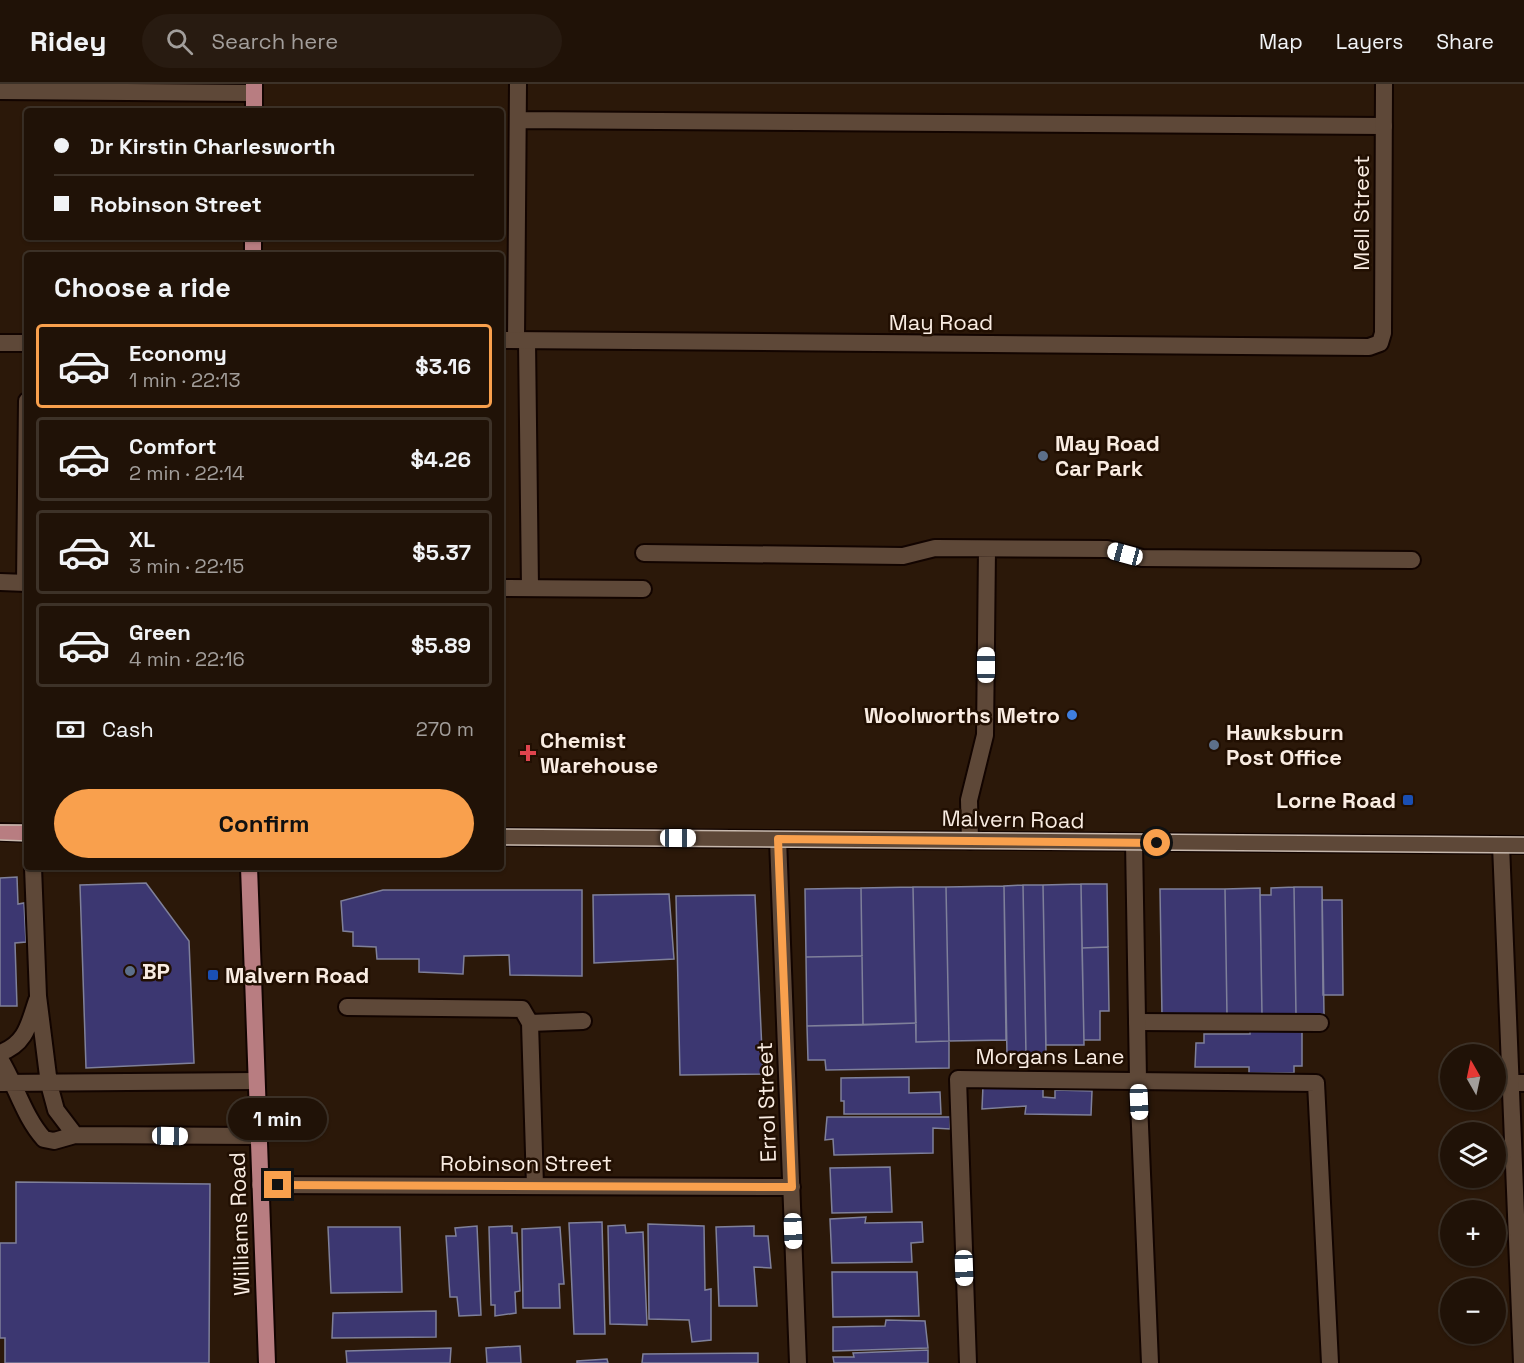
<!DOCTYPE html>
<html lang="en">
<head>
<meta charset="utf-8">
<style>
  body { margin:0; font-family:"Space Grotesk",sans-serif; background:#281b11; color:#f1f3f6; height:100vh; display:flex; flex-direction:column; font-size:22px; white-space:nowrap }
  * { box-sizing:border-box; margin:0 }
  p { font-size:20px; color:#a29e9b }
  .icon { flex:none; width:33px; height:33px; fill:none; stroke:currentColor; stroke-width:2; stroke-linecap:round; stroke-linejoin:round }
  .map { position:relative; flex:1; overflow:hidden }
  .details { position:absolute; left:24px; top:168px; width:480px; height:618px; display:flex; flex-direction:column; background:#201207; border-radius:6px; box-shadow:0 2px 4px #0004,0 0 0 2px #3d3228 }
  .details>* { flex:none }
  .hud { position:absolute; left:24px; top:24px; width:480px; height:132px; border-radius:6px; box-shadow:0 2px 4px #0004,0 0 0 2px #3d3228; display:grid; align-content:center; height:132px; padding:0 30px; background:#201207 }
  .needle { width:39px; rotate:351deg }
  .fabs { position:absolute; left:1440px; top:960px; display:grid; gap:12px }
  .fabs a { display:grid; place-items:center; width:66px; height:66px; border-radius:50%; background:#201207; box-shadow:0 2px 4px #0004,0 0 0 2px #3d3228; font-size:30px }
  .end { position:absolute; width:27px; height:27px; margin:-14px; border:8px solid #f9a04d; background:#111; box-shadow:0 0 0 3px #111 }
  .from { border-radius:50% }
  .bubble { position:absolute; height:42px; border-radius:21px; background:#201207; box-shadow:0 2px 4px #0004,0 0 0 2px #3d3228; font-size:20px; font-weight:700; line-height:42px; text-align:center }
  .car { position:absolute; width:18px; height:36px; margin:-18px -9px; border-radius:8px; box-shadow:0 0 4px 2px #0007; background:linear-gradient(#fff 24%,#345 0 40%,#fff 0 76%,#345 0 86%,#fff 0) }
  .hud b { display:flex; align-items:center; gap:21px; height:57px; font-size:22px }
  .hud b+b { border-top:2px solid #3d3228 }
  .hud i { width:15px; height:15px; background:#f1f3f6 }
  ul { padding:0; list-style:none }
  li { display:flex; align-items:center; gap:18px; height:84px; margin:0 12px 9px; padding:0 18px; border:3px solid #3d3228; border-radius:6px }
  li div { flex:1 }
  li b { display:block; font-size:22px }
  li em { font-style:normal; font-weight:700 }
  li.on { border-color:#f9a04d }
  li>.icon { width:54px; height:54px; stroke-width:1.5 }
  h2 { padding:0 30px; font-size:27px; line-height:72px }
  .pay { display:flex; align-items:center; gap:15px; height:66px; padding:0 30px; font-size:22px }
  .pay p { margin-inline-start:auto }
  .primary-button { display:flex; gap:12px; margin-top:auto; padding:12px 30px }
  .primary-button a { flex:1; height:69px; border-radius:36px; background:#f9a04d; color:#111; font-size:24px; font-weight:700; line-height:69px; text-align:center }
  header { display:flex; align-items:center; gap:36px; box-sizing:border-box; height:84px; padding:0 30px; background:#201207; border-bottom:2px solid #3d3228 }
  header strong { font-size:28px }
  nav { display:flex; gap:33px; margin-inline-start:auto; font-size:21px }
  .search { width:420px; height:54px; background:#281b11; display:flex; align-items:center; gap:15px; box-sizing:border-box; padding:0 21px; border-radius:33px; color:#a29e9b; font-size:22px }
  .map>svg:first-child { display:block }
  .building { fill:#3c3771; stroke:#7f809a; stroke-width:1.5 }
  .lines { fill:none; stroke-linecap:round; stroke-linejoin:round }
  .service-casing { stroke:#120400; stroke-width:20 }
  .minor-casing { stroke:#120400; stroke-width:20 }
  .secondary-casing { stroke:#120400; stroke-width:20 }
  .primary-casing { stroke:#120400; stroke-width:20 }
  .service { stroke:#5e4838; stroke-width:16 }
  .minor { stroke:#5e4838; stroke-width:16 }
  .secondary { stroke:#5e4838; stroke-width:16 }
  .primary { stroke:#b87d81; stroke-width:16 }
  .tram { stroke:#c7b8ad; stroke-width:1.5 }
  .route { stroke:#f9a04d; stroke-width:8 }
  .service-dot { fill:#5c6f8a; stroke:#210f02; stroke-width:2 }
  .shop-dot { fill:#3f7fe0; stroke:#210f02; stroke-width:2 }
  .health-dot { fill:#e0444e; stroke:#210f02; stroke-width:2 }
  .transit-dot { fill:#1a4fb4; stroke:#210f02; stroke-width:2 }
  .labels { text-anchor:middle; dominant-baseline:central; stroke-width:5; stroke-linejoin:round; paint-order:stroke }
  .street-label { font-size:22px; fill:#f9ece2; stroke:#210f02 }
  .poi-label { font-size:22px; font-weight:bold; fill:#f9ece2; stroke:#210f02; text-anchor:start }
</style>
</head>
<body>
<header>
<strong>Ridey</strong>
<div class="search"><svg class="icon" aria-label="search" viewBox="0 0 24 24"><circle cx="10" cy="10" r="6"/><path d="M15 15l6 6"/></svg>Search here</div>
<nav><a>Map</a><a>Layers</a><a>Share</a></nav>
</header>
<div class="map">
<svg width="1524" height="1279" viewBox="0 0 1524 1279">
  <rect width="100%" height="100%" fill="#2b1809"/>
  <path class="building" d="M17 793 18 820 24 819 26 858 15 859 17 922H0V794Z
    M146 799 189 857 194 979 86 984 80 801Z
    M1081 800H1107L1108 863 1082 864Z
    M1081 800 1084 961H1046L1043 801Z
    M1023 801H1043L1046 970 1026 971Z
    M1023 801 1026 971H1007L1004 802Z
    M1004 802 1006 956 949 957 946 803Z
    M913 803H946L949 957 916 958Z
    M913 803 916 939 863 941 861 804Z
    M1294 803H1322L1324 930 1296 931Z
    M1294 803 1296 931H1262L1260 811H1271V804Z
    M861 804 862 872 806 873 805 805Z
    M1260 804 1262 931 1227 932 1225 805Z
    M1160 805H1225L1227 932 1162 933Z
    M383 806H582V892L510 891 509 871 464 872 463 890 419 888V875H377L376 863 353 862V848L343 847 341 817Z
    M669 810 674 875 594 879 593 811Z
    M755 811 763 990 680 991 676 812Z
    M1322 816H1342L1343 911H1323Z
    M1108 863 1109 927H1100V956H1084L1082 864Z
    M862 872 863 941 807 942 806 873Z
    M916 939V958L949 957V984L826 986 825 976H808L807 942Z
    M1250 944 1302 945V982H1294V989H1249V983H1195L1196 959H1204V950H1250Z
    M909 993V1009L940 1008 941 1030H844V1017H841V994Z
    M983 1001 1043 1002V1013L1055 1014V1006L1092 1007 1091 1031 1025 1030 1026 1022 982 1025Z
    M827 1033H950V1045L933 1044V1069L834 1071 833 1055 825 1056Z
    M890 1083 892 1128 832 1129 830 1084Z
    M16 1098 210 1100 209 1279H5V1254H0V1159H16Z
    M866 1133 865 1139 922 1138 923 1158 911 1159 912 1178 832 1179 830 1135Z
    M602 1138 605 1250H574L569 1139Z
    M648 1140 704 1142 705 1206 711 1205V1256L692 1258 689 1236 649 1235Z
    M625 1141 626 1149 643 1148 647 1241 610 1240 608 1142Z
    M477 1142 481 1231 459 1232 457 1213H450L446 1152H456L455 1144Z
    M512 1142V1149H517L520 1207 515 1208 516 1229 495 1232V1221H491L489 1143Z
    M754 1142V1152H768L771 1184 754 1183 757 1222H719L716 1143Z
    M328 1143H400L402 1208 331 1209Z
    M560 1143 564 1200H559L560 1224H523L522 1145Z
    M832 1188H917L919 1232 833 1233Z
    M436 1227V1253L332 1254 333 1229Z
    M886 1236 925 1237 928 1264 833 1267V1243L885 1242Z
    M520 1262 521 1279H487L486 1264Z
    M451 1264 450 1279H347L346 1267Z
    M928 1266V1279H834L833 1273H854L853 1269Z
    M758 1269V1279H642L643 1270Z
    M607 1275 608 1279H577V1277Z"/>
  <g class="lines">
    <defs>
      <path id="service" d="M518 36 1384 42
        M516 256 518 0
        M527 257 530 504
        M644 469 903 472 935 464 1107 465 1142 474 1412 476
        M25 499 27 317
        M501 504 643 505
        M970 757 969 716 985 651 987 465
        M33 783 38 912 49 1000 56 1026 75 1051
        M347 923 522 925 530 939 583 937
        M1137 938 1320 939
        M530 939 535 1102
        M0 969C26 960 29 940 37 916
        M0 975C16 1001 24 1033 44 1055L54 1057 75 1051 258 1052
        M0 999 256 997
        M1509 999H1524
        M968 1279 958 995 1316 999 1330 1279"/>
      <path id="minor" d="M0 7 254 9
        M501 256 1369 263 1380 259 1383 249 1384 0
        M0 259H27
        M0 498 27 499
        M778 755 798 1279
        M1134 758 1138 995 1150 1279
        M1501 761 1522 1279
        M260 1101 792 1103"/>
      <path id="secondary" d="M501 753 1524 761"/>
      <path id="primary" d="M254 27V0
        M253 171V153
        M0 748 27 749
        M249 783 267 1279"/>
    </defs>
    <use href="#service" class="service-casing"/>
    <use href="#minor" class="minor-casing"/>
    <use href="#secondary" class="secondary-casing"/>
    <use href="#primary" class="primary-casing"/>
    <use href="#service" class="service"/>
    <use href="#minor" class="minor"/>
    <use href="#secondary" class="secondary"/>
    <use href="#primary" class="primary"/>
    <path class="tram" d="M0 741H27
      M501 745 1524 753
      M0 756 27 757
      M501 761 1524 769"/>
  </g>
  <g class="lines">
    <path class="route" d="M278 1101 792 1103 778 755 1157 759"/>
  </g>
  <g class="service-dot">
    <circle cx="1043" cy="372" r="6"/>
    <circle cx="1214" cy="661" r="6"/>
    <circle cx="130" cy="887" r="6"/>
  </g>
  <circle class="shop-dot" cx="1072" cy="631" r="6"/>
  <path class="health-dot" d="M525 660h6v6h6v6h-6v6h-6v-6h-6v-6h6z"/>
  <g class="transit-dot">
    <rect x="1402" y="710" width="12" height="12" rx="3"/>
    <rect x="207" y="885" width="12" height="12" rx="3"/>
  </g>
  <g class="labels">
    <g class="street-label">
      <text transform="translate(1361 129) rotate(-90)">Mell Street</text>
      <text x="941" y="238">May Road</text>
      <text transform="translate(1013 735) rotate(1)">Malvern Road</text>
      <text x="1050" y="972">Morgans Lane</text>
      <text transform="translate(766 1018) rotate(-92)">Errol Street</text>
      <text x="526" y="1079">Robinson Street</text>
      <text transform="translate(239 1140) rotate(-92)">Williams Road</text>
    </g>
    <g class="poi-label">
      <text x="1055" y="359">May Road<tspan x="1055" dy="25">Car Park</tspan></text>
      <text x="1060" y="631" text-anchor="end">Woolworths Metro</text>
      <text x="1226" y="648">Hawksburn<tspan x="1226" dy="25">Post Office</tspan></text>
      <text x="540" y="656">Chemist<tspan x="540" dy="25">Warehouse</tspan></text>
      <text x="1396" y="716" text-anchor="end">Lorne Road</text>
      <text x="142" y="887">BP</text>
      <text x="225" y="891">Malvern Road</text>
    </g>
  </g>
</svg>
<div class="fabs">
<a><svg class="needle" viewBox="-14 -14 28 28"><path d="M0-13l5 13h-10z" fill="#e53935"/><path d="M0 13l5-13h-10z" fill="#a29e9b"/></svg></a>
<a><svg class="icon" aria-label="layers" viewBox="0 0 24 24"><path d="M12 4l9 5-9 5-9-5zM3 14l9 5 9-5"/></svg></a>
<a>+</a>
<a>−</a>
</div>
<i class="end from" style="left:1157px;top:759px"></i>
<i class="end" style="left:278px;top:1101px"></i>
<div class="bubble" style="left:228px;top:1014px;width:99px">1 min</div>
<i class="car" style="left:1125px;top:470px;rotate:285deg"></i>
<i class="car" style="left:986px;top:581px;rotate:0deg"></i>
<i class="car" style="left:678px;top:754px;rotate:90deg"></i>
<i class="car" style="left:1139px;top:1018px;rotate:178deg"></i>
<i class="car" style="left:170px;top:1052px;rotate:91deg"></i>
<i class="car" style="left:793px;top:1147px;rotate:178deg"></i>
<i class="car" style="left:964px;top:1184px;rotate:178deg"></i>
<div class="hud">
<b><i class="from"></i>Dr Kirstin Charlesworth</b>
<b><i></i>Robinson Street</b>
</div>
<section class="details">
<h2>Choose a ride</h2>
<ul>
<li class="on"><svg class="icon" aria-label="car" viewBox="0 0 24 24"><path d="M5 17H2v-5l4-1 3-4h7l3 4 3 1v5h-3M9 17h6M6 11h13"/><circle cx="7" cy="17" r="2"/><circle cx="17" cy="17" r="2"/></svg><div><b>Economy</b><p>1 min · 22:13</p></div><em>$3.16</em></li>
<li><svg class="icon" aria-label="car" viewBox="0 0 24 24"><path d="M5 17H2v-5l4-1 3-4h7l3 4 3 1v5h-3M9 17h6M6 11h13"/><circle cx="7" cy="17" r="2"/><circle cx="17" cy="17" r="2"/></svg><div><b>Comfort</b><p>2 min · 22:14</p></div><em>$4.26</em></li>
<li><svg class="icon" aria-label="car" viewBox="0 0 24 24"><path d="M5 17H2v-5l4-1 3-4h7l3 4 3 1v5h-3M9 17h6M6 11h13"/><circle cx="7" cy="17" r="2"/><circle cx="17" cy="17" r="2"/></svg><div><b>XL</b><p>3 min · 22:15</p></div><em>$5.37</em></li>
<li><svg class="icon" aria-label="car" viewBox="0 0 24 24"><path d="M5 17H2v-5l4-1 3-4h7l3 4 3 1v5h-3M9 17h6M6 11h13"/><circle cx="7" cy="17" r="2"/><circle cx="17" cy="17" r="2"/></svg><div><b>Green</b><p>4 min · 22:16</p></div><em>$5.89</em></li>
</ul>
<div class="pay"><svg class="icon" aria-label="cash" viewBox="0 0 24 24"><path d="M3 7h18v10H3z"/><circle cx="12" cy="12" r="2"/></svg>Cash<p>270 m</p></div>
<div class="primary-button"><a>Confirm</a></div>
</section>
</div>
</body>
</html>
